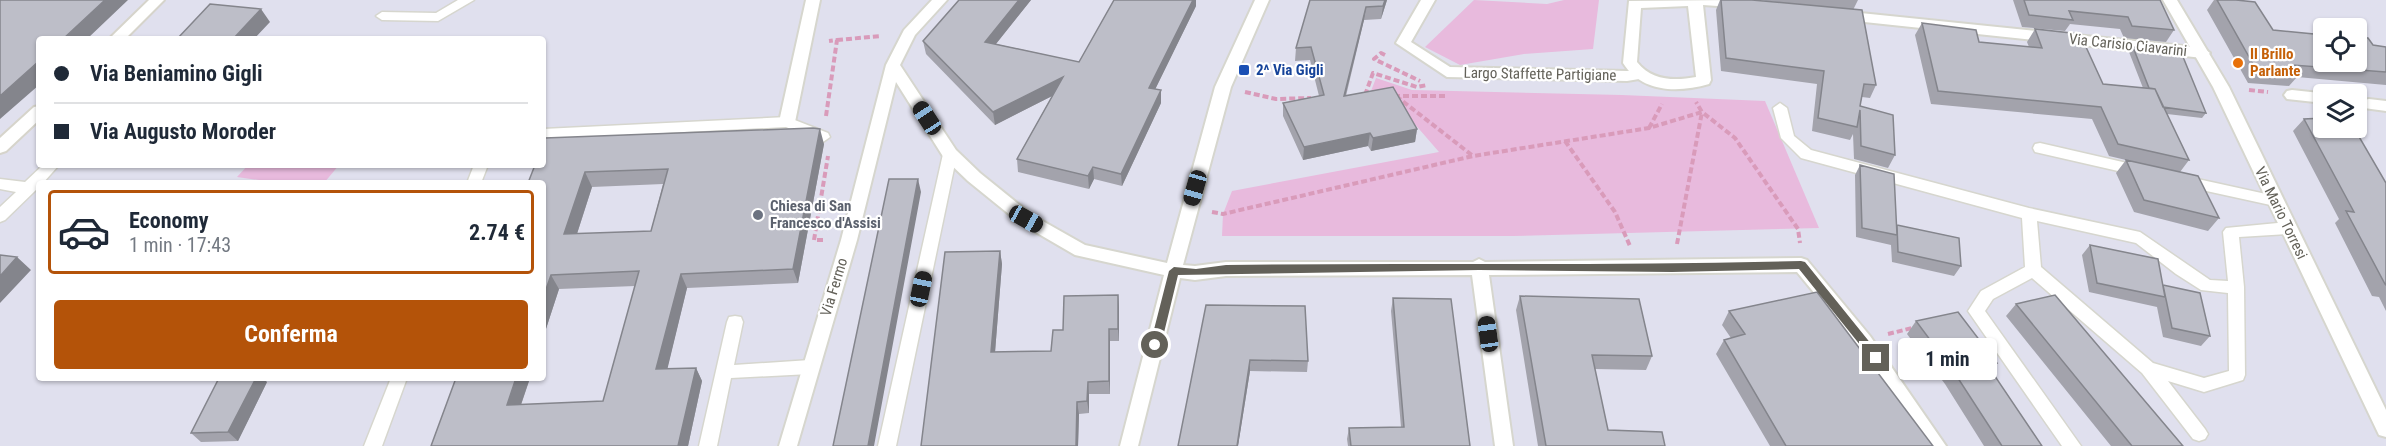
<!DOCTYPE html>
<html lang="it">
<head>
<meta charset="utf-8">
<style>
  body { margin:0; font-family:"Roboto Condensed",sans-serif; background:#f6f6f7; color:#1f2937; height:100vh; display:flex; flex-direction:column; font-size:22px; white-space:nowrap }
  * { box-sizing:border-box; margin:0 }
  p { font-size:20px; color:#747a83 }
  .icon { flex:none; width:33px; height:33px; fill:none; stroke:currentColor; stroke-width:2; stroke-linecap:round; stroke-linejoin:round }
  .map { position:relative; flex:1; overflow:hidden }
  .panel { position:absolute; left:36px; top:180px; width:510px; height:201px; display:flex; flex-direction:column; background:#fff; border-radius:6px; box-shadow:0 2px 4px #0004 }
  .panel>* { flex:none }
  .banner { position:absolute; left:36px; top:36px; width:510px; height:132px; border-radius:6px; box-shadow:0 2px 4px #0004; display:grid; align-content:center; height:132px; padding:0 18px; background:#fff }
  .controls { position:absolute; left:2313px; top:18px; display:grid; gap:12px }
  .controls a { display:grid; place-items:center; width:54px; height:54px; border-radius:6px; background:#fff; box-shadow:0 2px 4px #0004; font-size:30px }
  .end { position:absolute; width:27px; height:27px; margin:-14px; border:8px solid #636159; background:#fff; box-shadow:0 0 0 3px #fff }
  .from { border-radius:50% }
  .bubble { position:absolute; height:42px; border-radius:6px; background:#fff; box-shadow:0 2px 4px #0004; font-size:20px; font-weight:700; line-height:42px; text-align:center }
  .car { position:absolute; width:18px; height:36px; margin:-18px -9px; border-radius:8px; box-shadow:0 0 4px 2px #0007; background:linear-gradient(#222 24%,#8ab4d8 0 40%,#222 0 76%,#8ab4d8 0 86%,#222 0) }
  .banner b { display:flex; align-items:center; gap:21px; height:57px; font-size:22px }
  .banner b+b { border-top:2px solid #e0e1e3 }
  .banner i { width:15px; height:15px; background:#1f2937 }
  ul { padding:10px 0 0; list-style:none }
  li { display:flex; align-items:center; gap:18px; height:84px; margin:0 12px 9px; padding:0 6px; border:3px solid transparent; border-radius:6px }
  li div { flex:1 }
  li b { display:block; font-size:22px }
  li em { font-style:normal; font-weight:700 }
  li.on { border-color:#b45309 }
  li>.icon { width:54px; height:54px; stroke-width:1.5 }
  .primary-button { display:flex; gap:12px; margin-top:auto; padding:12px 18px }
  .primary-button a { flex:1; height:69px; border-radius:6px; background:#b45309; color:#fff; font-size:24px; font-weight:700; line-height:69px; text-align:center }
  .map>svg:first-child { display:block }
  .green { fill:#e8badd }
  .lines { fill:none; stroke-linecap:round; stroke-linejoin:round }
  .service-casing { stroke:#d6d6ce; stroke-width:3 }
  .pedestrian-casing { stroke:#d6d6ce; stroke-width:4 }
  .minor-casing { stroke:#d6d6ce; stroke-width:4 }
  .tertiary-casing { stroke:#d6d6ce; stroke-width:4 }
  .secondary-casing { stroke:#d6d4cb; stroke-width:4 }
  .path { stroke:#d99bba; stroke-width:4; stroke-dasharray:6 3; stroke-linecap:butt }
  .service { fill:#fff; fill-rule:evenodd }
  .pedestrian { fill:#fff; fill-rule:evenodd }
  .minor { fill:#fff; fill-rule:evenodd }
  .tertiary { fill:#fff; fill-rule:evenodd }
  .secondary { fill:#fff; fill-rule:evenodd }
  .wall { fill:#a3a3ac; fill-rule:evenodd }
  .shaded-wall { fill:#84858c }
  .building { fill:#bdbec8; stroke:#84858c; stroke-width:1.5; fill-rule:evenodd }
  .route { fill:#636159 }
  .food-dot { fill:#e8710a; stroke:#fff; stroke-width:2 }
  .transit-dot { fill:#1a4fb4; stroke:#fff; stroke-width:2 }
  .worship-dot { fill:#6b7280; stroke:#fff; stroke-width:2 }
  .labels { text-anchor:middle; dominant-baseline:central; stroke-width:4.5; stroke-linejoin:round; paint-order:stroke }
  .street-label { font-size:15px; fill:#636159; stroke:#fff }
  .food-label { font-size:15px; font-weight:bold; fill:#c56008; stroke:#fff; text-anchor:start }
  .transit-label { font-size:15px; font-weight:bold; fill:#164399; stroke:#fff; text-anchor:start }
  .worship-label { font-size:15px; font-weight:bold; fill:#5b616d; stroke:#fff; text-anchor:start }
</style>
</head>
<body>
<div class="map">
<svg width="2386" height="446" viewBox="0 0 2386 446">
  <rect width="100%" height="100%" fill="#e0e0ee"/>
  <path class="green" d="M1474 0 1547 4 1564 0H1599L1593 49 1524 54 1460 65 1425 47Z
    M1376 78 1412 90 1622 95 1765 101 1819 228 1513 236H1222L1223 214 1232 191 1439 152 1393 99 1371 91Z
    M248 165H339L324 183H280L237 177Z"/>
  <g class="lines">
    <defs>
      <path id="service" d="M458 0H474L438 21 382 20 376 16 382 12 436 13Z
        M1780 103 1787 108 1794 136 1811 150 2029 208 2140 232 2210 280 2228 281 2223 232 2226 228 2288 222 2293 224 2296 228 2293 232 2288 234 2239 237 2244 287 2245 375 2243 380 2204 392 2168 381 2205 429 2208 434 2205 439 2199 441 2193 439 2142 373 2032 278 1993 299 1985 311 2081 446H2062L1968 311 1981 291 2025 267 2022 218 1801 158 1781 138 1773 108ZM2037 221 2136 243 2176 274 2201 290 2228 293 2229 371 2204 378 2153 363 2041 267Z
        M787 117 828 133 830 137 823 142 786 127 543 139V129Z
        M2040 143 2140 166 2147 171 2140 176 2035 152 2033 148 2035 144Z
        M950 149 957 154 896 446H878L943 154Z
        M43 165H59L43 183H39V187L5 220 0 222V207L16 192 0 189V179L25 182Z
        M474 165H488L481 183H467Z
        M2184 176 2275 196 2280 197 2282 201 2280 205 2275 206 2179 185 2177 181Z
        M735 316 741 317 743 322 734 365 810 360 816 362 818 367 816 372 810 374 731 378 717 446H699L727 322 729 317Z
        M391 378H407L382 446H364Z"/>
      <path id="pedestrian" d="M1421 0H1435L1411 42 1450 67 1627 71 1640 69 1647 74 1645 78 1627 81 1447 77 1396 43Z
        M2292 90 2329 94H2324V103L2287 99 2284 95 2287 91Z
        M2369 99 2386 101V111L2364 108 2361 104 2364 100Z"/>
      <path id="minor" d="M806 0H820L795 122 792 126H782L779 122Z
        M932 0H947L915 35 900 65 956 150 980 173 1032 215 1085 245 1167 263 1215 87 1255 0H1269L1231 87 1183 265 1195 266 1226 262H1473L1479 259 1485 262 1801 258 1807 260 1870 336 1946 446H1926L1858 346 1797 272 1489 275 1513 446H1495L1472 275 1226 276 1195 280 1180 278 1138 446H1120L1164 275 1075 255 1020 223 968 181 944 158 896 82 857 240 797 446H779L841 240 886 65 904 30Z
        M1737 0 1746 2 1748 5 1746 8 1703 5 1711 80 1709 84C1678 93 1642 93 1623 63L1629 1ZM1688 6 1696 77C1675 81 1652 81 1637 62L1641 8Z
        M1841 11 2203 48 2210 53 2203 58 1836 19 1834 16Z"/>
      <path id="tertiary" d="M2163 0H2177L2229 87 2386 410V437L2379 435 2213 87Z"/>
      <path id="secondary" d="M149 0H164L125 39H109Z
        M39 106V120L6 151 0 153V138L34 107Z"/>
    </defs>
    <use href="#service" class="service-casing"/>
    <use href="#pedestrian" class="pedestrian-casing"/>
    <use href="#minor" class="minor-casing"/>
    <use href="#tertiary" class="tertiary-casing"/>
    <use href="#secondary" class="secondary-casing"/>
    <path class="path" d="M837 40 881 36
      M1385 55 1381 53 1374 59 1420 81
      M2249 90 2268 92
      M1245 92 1276 99 1311 98
      M1365 95 1373 73 1417 87 1427 85
      M1394 96H1446
      M1396 96 1473 156
      M826 116 837 40 829 41
      M1649 128 1662 104
      M1565 141 1615 212 1630 246
      M1212 212 1223 214 1473 156 1649 128 1702 112 1735 138 1798 229 1800 243
      M823 240H814L828 156
      M1677 244 1702 112 1696 102
      M1888 334 1916 327"/>
    <use href="#service" class="service"/>
    <use href="#pedestrian" class="pedestrian"/>
    <use href="#minor" class="minor"/>
    <use href="#tertiary" class="tertiary"/>
    <use href="#secondary" class="secondary"/>
  </g>
  <path class="wall" d="M959 0H1031L996 44 1079 62 1114 0H1196V6L1155 89 1161 103 1122 186 1094 179 1089 189 1018 172 1017 159 1052 96 995 125 926 54 923 41Z
    M1310 0H1387L1381 19 1364 20 1346 96 1417 129 1415 142 1371 151 1368 146 1303 160 1283 116V103L1319 96 1310 60 1295 61 1296 48Z
    M1720 0H1752L1876 85 1870 98 1862 97 1860 106 1895 155 1888 168 1854 159 1853 134 1850 140 1812 131 1817 84 1721 71 1716 10Z
    M1757 0H1858L1853 10Z
    M2013 0H2160L2174 30 2166 42 2124 38 2120 29 2070 24 2065 31 2022 27Z
    M2214 0H2236L2273 30 2373 45 2386 47V85L2297 77 2289 86 2248 83 2207 10Z
    M1922 23 1979 42 2029 47 2027 42 2035 29 2103 84 2143 88 2129 52 2133 47 2206 113 2202 118 2167 114 2189 160 2180 172 2219 218 2208 231 2134 212 2116 173 2126 160 2109 156 2092 119 1931 104 1915 35Z
    M2304 119 2386 183V311L2379 297 2372 296 2335 223 2339 219 2293 131Z
    M824 144 798 283 687 288 667 369 696 368 702 381 688 446H431L456 378H530L521 405 603 401 635 286 559 289 543 338V183L535 165ZM663 184 651 231 577 234 592 187Z
    M1860 165 1897 225 1961 266 1954 276 1892 262 1891 245 1856 237 1855 175Z
    M2090 245 2162 285 2210 336 2201 346 2163 337 2157 307 2089 292 2082 255Z
    M1000 251 1002 264 995 352 1051 351 1063 330 1118 295 1119 308V341H1110V394H1089V413L1079 414 1078 446H921Z
    M1520 296 1652 356 1646 370 1595 369 1608 430 1665 446H1538L1516 310Z
    M1393 298 1470 446H1348L1347 439 1349 428 1401 427 1391 311Z
    M2016 304 2183 446H2111L2006 316Z
    M1206 305 1308 361 1307 372 1250 371 1238 446H1178Z
    M1729 311 1933 446H1770L1716 354 1724 340 1731 338 1722 325Z
    M1916 321 1991 371 2042 446H1984L1945 384 1907 334Z
    M267 382 238 441 201 442 191 433Z"/>
  <path class="shaded-wall" d="M105 0H128L87 39H63Z
    M1019 0H1031L987 55 985 42Z
    M1193 0H1196V6L1150 100 1149 88Z
    M1385 0H1387L1381 19 1383 6Z
    M1366 7 1364 20 1342 109 1344 96Z
    M261 9 270 22 254 39H233Z
    M39 61V85L0 119V96Z
    M1063 77 1064 90 995 125 993 112Z
    M1161 90V103L1122 186 1121 174Z
    M820 129 824 144 798 283 793 269Z
    M1417 129 1415 142 1371 151 1373 138Z
    M1370 133 1368 146 1303 160 1304 147Z
    M1093 167 1094 179 1089 189 1088 176Z
    M585 172 592 187 572 249 564 234Z
    M918 179 921 192 874 446H868Z
    M1000 251 1002 264 994 365 991 352Z
    M17 257 31 270 0 303V276Z
    M681 274 687 288 664 383 656 369Z
    M551 275 559 289 543 338V298Z
    M1118 295 1119 308V341L1118 329Z
    M1109 329 1110 341V394L1109 381Z
    M1250 360V371L1238 446H1237Z
    M1997 363 1988 376V366Z
    M696 368 702 381 688 446H678Z
    M256 378H263L267 382 238 441 228 432Z
    M516 378H530L516 419 507 405Z
    M1088 382 1089 394V413L1087 401Z
    M1077 402 1079 414 1078 446H1076Z"/>
  <path class="building" d="M0 0H105L63 39H39V61L0 96Z
    M959 0H1019L985 42 1079 62 1114 0H1193L1149 88 1161 90 1121 174 1093 167 1088 176 1017 159 1063 77 993 112 923 41Z
    M1310 0H1385L1383 6 1366 7 1344 96 1393 87 1417 129 1373 138 1370 133 1304 147 1283 103 1324 95 1311 47 1296 48Z
    M1721 0H1752L1862 10 1876 85 1864 84 1860 106 1893 115 1895 155 1861 146 1860 110 1857 127 1818 118 1824 71 1726 58Z
    M2024 0H2160L2174 30 2132 26 2128 17 2069 11 2073 20 2029 15Z
    M2217 0H2236L2255 2 2273 30 2324 35V62H2356V37L2368 38 2373 45 2386 47V72L2293 65 2299 75 2257 71Z
    M210 4 261 9 233 39H177Z
    M1922 23 1976 30 1979 42 2042 48 2035 29 2080 34 2103 84 2155 89 2189 160 2118 144 2101 107 1938 91Z
    M2133 47 2181 52 2206 113 2163 107 2155 89 2149 88Z
    M2324 118V128H2354L2386 183V285L2385 284 2346 211 2354 212 2304 119Z
    M813 128 820 129 793 269 681 274 656 369 696 368 678 446H431L456 378H516L507 405 603 401 639 271 551 275 543 298V183H528L535 165H543V144L545 138ZM668 169 651 231 564 234 585 172Z
    M2126 160 2198 176 2219 218 2144 200Z
    M1860 165 1894 174 1897 235 1862 228Z
    M889 179H918L868 446H833Z
    M1897 225 1959 238 1961 266 1898 252Z
    M2090 245 2158 259 2165 297 2097 283Z
    M1000 251 991 352 1051 351 1053 330H1063L1064 296 1118 295V329H1109V381L1088 382 1087 401 1077 402 1076 446H921L945 252Z
    M0 255 17 257 0 276Z
    M2163 285 2200 293 2210 336 2172 328Z
    M1817 292 1933 446H1786L1724 340 1745 334 1729 311Z
    M2055 295 2183 446H2132L2016 304Z
    M1520 296 1639 299 1652 356 1592 355 1608 430 1662 432 1665 446H1546Z
    M1393 298 1451 299 1470 446H1351L1349 428 1404 427Z
    M1206 305 1305 306 1308 361 1250 360 1237 446H1178Z
    M1958 312 1997 363 1988 366 2042 446H2002L1954 372 1916 321Z
    M219 378H256L228 432 191 433Z"/>
  <path class="route" d="M1801 261 1805 262 1880 355V361H1873L1799 269 1672 272 1479 270 1178 275 1161 345 1155 349 1150 345 1169 271 1174 267 1196 269 1226 265C1418 263 1609 266 1801 261Z"/>
  <circle class="food-dot" cx="2238" cy="63" r="6"/>
  <rect class="transit-dot" x="1238" y="64" width="12" height="12" rx="3"/>
  <circle class="worship-dot" cx="758" cy="215" r="6"/>
  <g class="labels">
    <g class="street-label">
      <text transform="translate(2128 45) rotate(6)">Via Carisio Ciavarini</text>
      <text transform="translate(1540 74) rotate(1)">Largo Staffette Partigiane</text>
      <text transform="translate(2281 213) rotate(64)">Via Mario Torresi</text>
      <text transform="translate(834 287) rotate(-73)">Via Fermo</text>
    </g>
    <g class="food-label">
      <text x="2250" y="54">Il Brillo<tspan x="2250" dy="17">Parlante</tspan></text>
    </g>
    <g class="transit-label">
      <text x="1256" y="70">2^ Via Gigli</text>
    </g>
    <g class="worship-label">
      <text x="770" y="206">Chiesa di San<tspan x="770" dy="17">Francesco d'Assisi</tspan></text>
    </g>
  </g>
</svg>
<div class="controls">
<a><svg class="icon" aria-label="locate" viewBox="0 0 24 24"><circle cx="12" cy="12" r="6"/><path d="M12 2v4M12 18v4M2 12h4M18 12h4"/></svg></a>
<a><svg class="icon" aria-label="layers" viewBox="0 0 24 24"><path d="M12 4l9 5-9 5-9-5zM3 14l9 5 9-5"/></svg></a>
</div>
<i class="end from" style="left:1155px;top:345px"></i>
<i class="end" style="left:1876px;top:358px"></i>
<div class="bubble" style="left:1898px;top:338px;width:99px">1 min</div>
<i class="car" style="left:927px;top:118px;rotate:327deg"></i>
<i class="car" style="left:1195px;top:188px;rotate:196deg"></i>
<i class="car" style="left:1026px;top:219px;rotate:119deg"></i>
<i class="car" style="left:921px;top:289px;rotate:12deg"></i>
<i class="car" style="left:1488px;top:334px;rotate:352deg"></i>
<div class="banner">
<b><i class="from"></i>Via Beniamino Gigli</b>
<b><i></i>Via Augusto Moroder</b>
</div>
<section class="panel">
<ul>
<li class="on"><svg class="icon" aria-label="car" viewBox="0 0 24 24"><path d="M5 17H2v-5l4-1 3-4h7l3 4 3 1v5h-3M9 17h6M6 11h13"/><circle cx="7" cy="17" r="2"/><circle cx="17" cy="17" r="2"/></svg><div><b>Economy</b><p>1 min · 17:43</p></div><em>2.74 €</em></li>
</ul>
<div class="primary-button"><a>Conferma</a></div>
</section>
</div>
</body>
</html>
